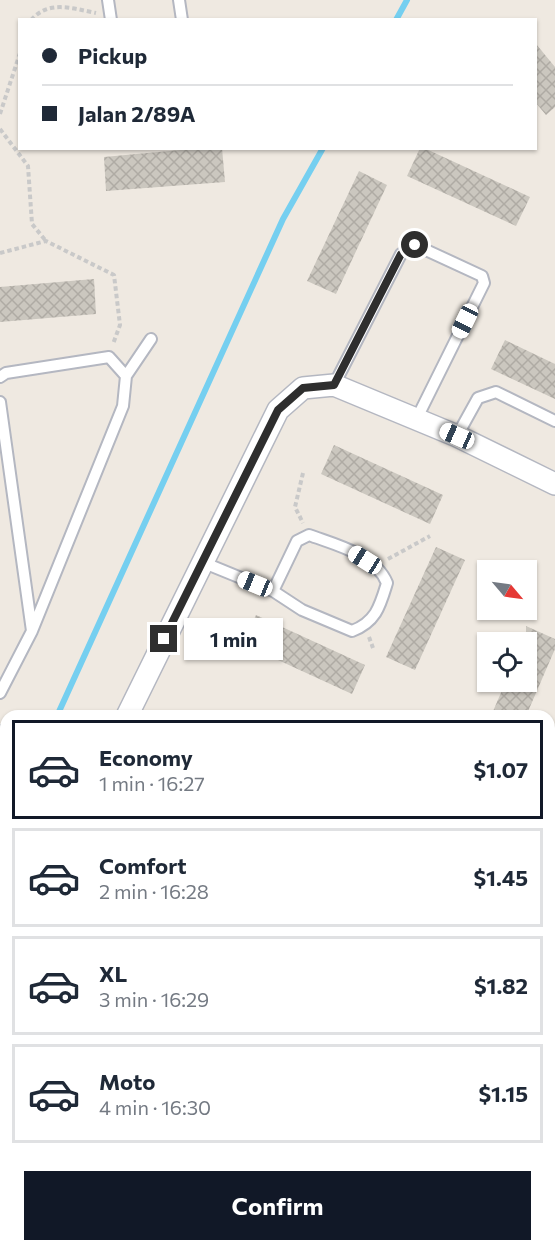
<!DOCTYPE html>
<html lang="en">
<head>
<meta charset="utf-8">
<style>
  body { margin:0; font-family:Commissioner,sans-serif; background:#f6f6f7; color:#1f2937; height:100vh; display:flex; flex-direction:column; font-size:22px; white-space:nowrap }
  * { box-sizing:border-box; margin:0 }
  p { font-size:20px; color:#747a83 }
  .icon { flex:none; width:33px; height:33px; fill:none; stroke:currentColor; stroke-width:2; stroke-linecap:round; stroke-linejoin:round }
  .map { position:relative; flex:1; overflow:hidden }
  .drawer { position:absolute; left:0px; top:710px; width:555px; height:542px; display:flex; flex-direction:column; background:#fff; border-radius:18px 18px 0 0; box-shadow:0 2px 4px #0004 }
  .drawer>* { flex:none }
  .guide { position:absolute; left:18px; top:18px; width:519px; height:132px; border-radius:0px; box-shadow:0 2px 4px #0004; display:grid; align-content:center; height:132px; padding:0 24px; background:#fff }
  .needle { width:39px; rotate:119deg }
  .buttons { position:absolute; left:477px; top:560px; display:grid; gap:12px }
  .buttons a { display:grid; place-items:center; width:60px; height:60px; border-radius:0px; background:#fff; box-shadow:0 2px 4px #0004; font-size:30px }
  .end { position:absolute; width:27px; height:27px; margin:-14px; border:8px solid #2e2e2e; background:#fff; box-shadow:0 0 0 3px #fff }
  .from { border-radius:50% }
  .bubble { position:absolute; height:42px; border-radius:0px; background:#fff; box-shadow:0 2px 4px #0004; font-size:20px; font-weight:700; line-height:42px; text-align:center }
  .car { position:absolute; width:18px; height:36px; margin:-18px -9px; border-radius:8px; box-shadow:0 0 4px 2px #0007; background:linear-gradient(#fff 24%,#345 0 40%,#fff 0 76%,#345 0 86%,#fff 0) }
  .guide b { display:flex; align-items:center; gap:21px; height:57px; font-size:22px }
  .guide b+b { border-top:2px solid #e0e1e3 }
  .guide i { width:15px; height:15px; background:#1f2937 }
  ul { padding:10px 0 0; list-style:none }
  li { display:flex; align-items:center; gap:18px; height:99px; margin:0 12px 9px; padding:0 12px; border:3px solid #e0e1e3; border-radius:0px }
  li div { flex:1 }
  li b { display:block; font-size:22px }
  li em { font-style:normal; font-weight:700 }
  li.selected { border-color:#111827 }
  li>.icon { width:54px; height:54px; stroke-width:1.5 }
  .button { display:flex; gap:12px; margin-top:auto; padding:12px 24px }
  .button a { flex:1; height:69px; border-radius:0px; background:#111827; color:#fff; font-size:24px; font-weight:700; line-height:69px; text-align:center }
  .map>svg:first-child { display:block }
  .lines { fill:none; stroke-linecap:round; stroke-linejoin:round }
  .stream { stroke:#75cff0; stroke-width:6 }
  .building { fill:url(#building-cross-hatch) }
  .service-casing { stroke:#b4b7c1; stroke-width:14 }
  .minor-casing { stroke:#b4b7c1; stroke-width:24 }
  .path { stroke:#c9c9c9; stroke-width:4; stroke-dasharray:4.5 3; stroke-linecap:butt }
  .service { stroke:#fff; stroke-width:10 }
  .minor { stroke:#fff; stroke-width:21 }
  .route { stroke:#2e2e2e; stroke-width:8 }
</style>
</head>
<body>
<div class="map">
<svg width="555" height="1250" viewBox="0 0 555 1250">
  <defs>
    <pattern id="building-cross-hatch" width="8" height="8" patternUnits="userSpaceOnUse" patternTransform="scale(1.5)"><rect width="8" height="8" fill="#cbc7bf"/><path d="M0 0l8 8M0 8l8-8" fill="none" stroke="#afaba4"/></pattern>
  </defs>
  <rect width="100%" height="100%" fill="#efe9e1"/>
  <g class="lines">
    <path class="stream" d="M396 20 407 0
      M57 716 283 219 323 148
      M0 841 6 828"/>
  </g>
  <path class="building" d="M536 44 555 67V107L546 115 536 103Z
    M202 148H222L225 182 106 191 104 157Z
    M420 148H424L530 197 516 226 407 176Z
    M359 171 387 185 336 294 307 281Z
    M94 279 96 314 0 322V287Z
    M505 340 555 364V399L491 369Z
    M334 445 443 495 430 524 321 474Z
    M436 547 465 560 415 670 386 657Z
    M256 615 365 665 352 694 243 644Z
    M526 626 555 639V649L526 716H491L506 681H526Z"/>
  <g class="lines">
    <defs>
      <path id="service" d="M108 0 111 20
        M179 0 182 20
        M0 377 6 373 109 357 126 376
        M334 385 401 254 415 245 482 276 484 283 417 418
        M0 402 32 631
        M457 436 478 398 496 392 555 421
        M202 562 273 591 302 610 352 631C376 622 380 606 387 583 375 554 336 545 309 535L297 541 273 591
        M0 693 32 631 123 406 126 376 151 339
        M555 747 552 753 555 754
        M0 973 6 961
        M0 988 6 991
        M0 1147 6 1137
        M331 1245 334 1250
        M366 1250 374 1245"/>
      <path id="minor" d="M127 716 278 410 303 388 334 385 457 436 555 484
        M0 736 6 739
        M549 1239 555 1247"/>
    </defs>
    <use href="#service" class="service-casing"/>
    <use href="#minor" class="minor-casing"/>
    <path class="path" d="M31 20C49 0 71 8 96 13
      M0 114 20 53
      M0 129 28 166 32 224 46 241
      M0 253 46 241 114 275 120 325 113 344
      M303 473 295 507 303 523
      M388 559 430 536
      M369 637 373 648"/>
    <use href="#service" class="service"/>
    <use href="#minor" class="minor"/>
  </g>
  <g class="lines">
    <path class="route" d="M164 639 278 410 303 388 334 385 401 254 415 245"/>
  </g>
</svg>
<div class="buttons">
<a><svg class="needle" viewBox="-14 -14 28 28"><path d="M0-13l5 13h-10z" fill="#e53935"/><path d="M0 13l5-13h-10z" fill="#747a83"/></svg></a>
<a><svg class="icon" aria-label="locate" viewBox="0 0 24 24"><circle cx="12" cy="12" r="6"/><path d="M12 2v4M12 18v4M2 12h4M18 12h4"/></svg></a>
</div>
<i class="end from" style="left:415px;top:245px"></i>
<i class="end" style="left:164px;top:639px"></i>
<div class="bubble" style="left:184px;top:618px;width:99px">1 min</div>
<i class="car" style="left:465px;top:321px;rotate:206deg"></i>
<i class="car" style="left:457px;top:436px;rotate:294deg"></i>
<i class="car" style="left:365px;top:560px;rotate:302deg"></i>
<i class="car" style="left:255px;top:584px;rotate:292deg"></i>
<div class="guide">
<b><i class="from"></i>Pickup</b>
<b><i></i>Jalan 2/89A</b>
</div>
<section class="drawer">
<ul>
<li class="selected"><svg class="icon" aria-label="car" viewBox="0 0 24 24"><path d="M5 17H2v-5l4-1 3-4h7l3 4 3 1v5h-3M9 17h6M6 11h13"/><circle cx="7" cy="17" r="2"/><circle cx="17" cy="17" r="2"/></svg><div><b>Economy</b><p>1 min · 16:27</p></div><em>$1.07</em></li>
<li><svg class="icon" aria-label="car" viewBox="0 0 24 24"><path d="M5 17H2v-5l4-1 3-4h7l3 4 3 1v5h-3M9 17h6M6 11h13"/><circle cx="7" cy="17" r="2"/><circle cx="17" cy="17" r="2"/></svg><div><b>Comfort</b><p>2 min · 16:28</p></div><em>$1.45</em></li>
<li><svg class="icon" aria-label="car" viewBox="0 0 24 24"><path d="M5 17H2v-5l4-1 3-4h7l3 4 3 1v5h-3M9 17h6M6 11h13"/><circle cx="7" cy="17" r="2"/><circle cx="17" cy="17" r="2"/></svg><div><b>XL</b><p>3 min · 16:29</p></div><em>$1.82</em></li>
<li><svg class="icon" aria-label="car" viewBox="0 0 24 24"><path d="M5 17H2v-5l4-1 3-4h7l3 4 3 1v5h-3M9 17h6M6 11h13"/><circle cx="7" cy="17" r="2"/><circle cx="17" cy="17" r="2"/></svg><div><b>Moto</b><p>4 min · 16:30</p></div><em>$1.15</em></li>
</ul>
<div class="button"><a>Confirm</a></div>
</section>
</div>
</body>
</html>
